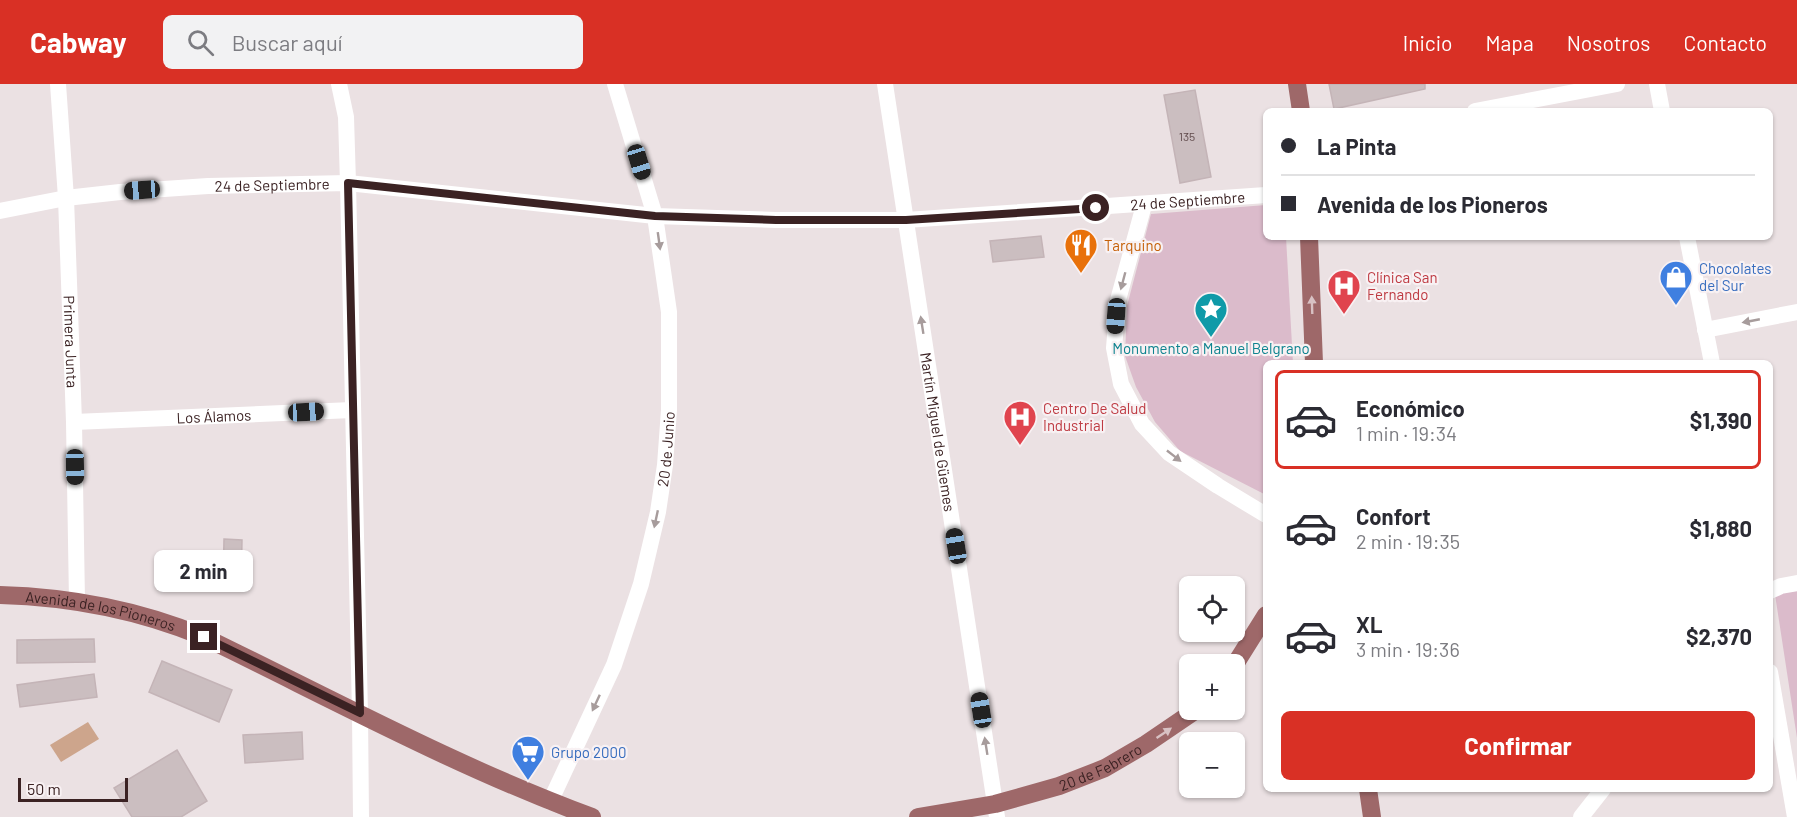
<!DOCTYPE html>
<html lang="es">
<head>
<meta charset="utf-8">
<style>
  body { margin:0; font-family:Barlow,sans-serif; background:#f2f2f3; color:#2b2b33; height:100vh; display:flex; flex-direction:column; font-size:22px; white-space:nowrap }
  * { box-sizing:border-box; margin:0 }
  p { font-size:20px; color:#7c7c81 }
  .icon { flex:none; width:33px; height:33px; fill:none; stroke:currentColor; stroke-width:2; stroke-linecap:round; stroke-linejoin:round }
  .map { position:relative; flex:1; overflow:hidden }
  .drawer { position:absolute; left:1263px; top:276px; width:510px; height:432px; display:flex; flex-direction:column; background:#fff; border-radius:9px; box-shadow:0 2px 4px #0004 }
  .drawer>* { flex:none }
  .guide { position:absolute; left:1263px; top:24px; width:510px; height:132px; border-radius:9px; box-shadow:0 2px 4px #0004; display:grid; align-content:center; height:132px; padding:0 18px; background:#fff }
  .fabs { position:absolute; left:1179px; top:492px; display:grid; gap:12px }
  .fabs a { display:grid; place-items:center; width:66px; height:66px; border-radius:9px; background:#fff; box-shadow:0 2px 4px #0004; font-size:30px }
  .scale { position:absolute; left:18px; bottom:15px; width:110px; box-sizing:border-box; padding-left:6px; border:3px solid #3b2223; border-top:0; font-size:16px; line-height:21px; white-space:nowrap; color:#3b2223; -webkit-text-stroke:4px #f8f1f3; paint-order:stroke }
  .end { position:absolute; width:27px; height:27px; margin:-14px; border:8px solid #3b2223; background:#fff; box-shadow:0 0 0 3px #fff }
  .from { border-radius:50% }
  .bubble { position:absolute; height:42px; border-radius:9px; background:#fff; box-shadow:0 2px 4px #0004; font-size:20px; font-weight:700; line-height:42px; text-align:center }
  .car { position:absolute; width:18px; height:36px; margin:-18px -9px; border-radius:8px; box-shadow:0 0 4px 2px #0007; background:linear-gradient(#222 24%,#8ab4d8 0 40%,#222 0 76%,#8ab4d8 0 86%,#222 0) }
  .guide b { display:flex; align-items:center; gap:21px; height:57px; font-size:22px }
  .guide b+b { border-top:2px solid #e1e1e2 }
  .guide i { width:15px; height:15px; background:#2b2b33 }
  ul { padding:10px 0 0; list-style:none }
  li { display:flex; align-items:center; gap:18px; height:99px; margin:0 12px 9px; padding:0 6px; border:3px solid transparent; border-radius:9px }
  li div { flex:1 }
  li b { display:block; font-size:22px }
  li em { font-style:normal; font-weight:700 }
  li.on { border-color:#d93025 }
  li>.icon { width:54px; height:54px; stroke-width:1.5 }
  .primary-button { display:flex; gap:12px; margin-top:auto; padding:12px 18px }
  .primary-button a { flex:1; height:69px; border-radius:9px; background:#d93025; color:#fff; font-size:24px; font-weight:700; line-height:69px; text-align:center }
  header { display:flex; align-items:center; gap:36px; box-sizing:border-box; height:84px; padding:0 30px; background:#d93025; color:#fff }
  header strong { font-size:28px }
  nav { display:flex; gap:33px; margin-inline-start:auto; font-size:21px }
  .search { width:420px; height:54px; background:#f2f2f3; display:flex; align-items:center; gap:15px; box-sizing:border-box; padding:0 21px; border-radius:9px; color:#7c7c81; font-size:22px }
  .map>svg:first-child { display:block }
  .green { fill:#dbbbcb }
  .water { fill:#cda58c }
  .building { fill:#cbbec0; stroke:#c4b4b7; stroke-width:1.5 }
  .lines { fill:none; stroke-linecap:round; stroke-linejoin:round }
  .minor { stroke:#fff; stroke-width:16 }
  .major { stroke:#9e6869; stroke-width:18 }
  .oneway { fill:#a79c9c }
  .oneway2 { fill:#d8c1c3 }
  .route { stroke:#3b2223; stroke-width:8 }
  .labels { text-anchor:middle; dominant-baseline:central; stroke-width:4.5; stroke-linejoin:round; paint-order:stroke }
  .number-label { font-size:12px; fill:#5f494a }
  .street-label { font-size:15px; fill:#3b2223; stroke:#f8f1f3 }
  .food-label { font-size:15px; fill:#c56008; stroke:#f8f1f3; text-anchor:start }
  .shop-label { font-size:15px; fill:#366cbe; stroke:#f8f1f3; text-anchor:start }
  .health-label { font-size:15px; fill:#be3a42; stroke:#f8f1f3; text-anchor:start }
  .culture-label { font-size:15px; fill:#0d838f; stroke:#f8f1f3 }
</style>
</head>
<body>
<header>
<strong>Cabway</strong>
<div class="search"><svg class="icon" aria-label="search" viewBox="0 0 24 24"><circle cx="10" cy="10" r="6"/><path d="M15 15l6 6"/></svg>Buscar aquí</div>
<nav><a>Inicio</a><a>Mapa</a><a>Nosotros</a><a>Contacto</a></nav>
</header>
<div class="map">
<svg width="1797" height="733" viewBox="0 0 1797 733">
  <rect width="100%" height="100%" fill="#ebe1e3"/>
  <path class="green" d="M1266 121V153H1286L1293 279H1266V411L1180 367 1155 338 1136 303 1125 272 1127 222 1151 130Z
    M1797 499V654L1774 504Z"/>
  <path class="water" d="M88 638 99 655 61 678 50 661Z"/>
  <path class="building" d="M1329 0H1425V5L1334 25Z
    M1195 6 1211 93 1180 99 1164 11Z
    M1041 152 1044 173 993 178 990 157Z
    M224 455 242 456 241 507H223Z
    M94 555 95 578 17 579V556Z
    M162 577 232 606 219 638 149 608Z
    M94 590 97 613 20 623 17 601Z
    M302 648 303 675 245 679 243 651Z
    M177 666 207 717 181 733H132L114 704Z"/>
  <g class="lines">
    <g class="minor">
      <path id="s1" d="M58 0 66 114 74 338 77 517"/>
      <path d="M339 0 346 33 348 99 360 629 361 733"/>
      <path id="s2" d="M885 0 997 733"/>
      <path d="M1657 0 1662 27"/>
      <path d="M1475 27 1617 0"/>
      <path d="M1144 121 1118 216 1114 264 1121 300 1142 340 1169 369 1218 402 1266 431"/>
      <path id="s3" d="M0 127 66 114 120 108 208 102 348 99 655 132 776 136H906L1266 111"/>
      <path d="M1687 153 1712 279"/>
      <path d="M1705 246 1797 228"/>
      <path id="s4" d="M74 338 352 326"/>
      <path d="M1770 507 1781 502 1797 499"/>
      <path d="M1770 588 1795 733"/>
      <path id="s5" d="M550 718 614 581 641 500 658 428 665 381 669 326V228L655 132 615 0"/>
      <path d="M1581 733 1603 705"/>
    </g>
    <g class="major">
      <path d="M1297 0 1301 27"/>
      <path d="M1309 153 1314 279"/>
      <path id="s6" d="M0 511C71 513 139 526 204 553 332 615 459 684 592 733"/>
      <path d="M1234 582 1266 531"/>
      <path d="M1368 705 1372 733"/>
      <path id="s7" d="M918 733 995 720 1059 702 1105 684 1146 660 1196 626"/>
    </g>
  </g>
  <defs><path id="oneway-solid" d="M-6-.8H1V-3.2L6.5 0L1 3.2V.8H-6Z" transform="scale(1.5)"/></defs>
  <g class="oneway">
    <use href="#oneway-solid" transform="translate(659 157) rotate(82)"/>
    <use href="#oneway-solid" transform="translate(1123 197) rotate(105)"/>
    <use href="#oneway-solid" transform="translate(1751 237) rotate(169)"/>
    <use href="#oneway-solid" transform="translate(922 241) rotate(-99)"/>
    <use href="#oneway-solid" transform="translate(1174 372) rotate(38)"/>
    <use href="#oneway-solid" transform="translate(656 435) rotate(102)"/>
    <use href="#oneway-solid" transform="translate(596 619) rotate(115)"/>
    <use href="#oneway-solid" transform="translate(986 662) rotate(-99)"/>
  </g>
  <g class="oneway2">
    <use href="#oneway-solid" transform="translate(1312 221) rotate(-92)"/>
    <use href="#oneway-solid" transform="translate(1164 649) rotate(-34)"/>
  </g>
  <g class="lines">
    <path class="route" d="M204 553 360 629 348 99 655 132 776 136H906L1096 124"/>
  </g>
  <defs>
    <symbol id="restaurant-pin" viewBox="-11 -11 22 30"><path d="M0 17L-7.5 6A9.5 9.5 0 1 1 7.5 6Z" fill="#e8710a" stroke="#f8f1f3"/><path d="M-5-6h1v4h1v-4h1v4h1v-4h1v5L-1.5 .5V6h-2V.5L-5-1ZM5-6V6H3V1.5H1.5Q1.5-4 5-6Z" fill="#fff"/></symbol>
    <symbol id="shop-pin" viewBox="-11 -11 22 30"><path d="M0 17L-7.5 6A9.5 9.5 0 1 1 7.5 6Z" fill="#3f7fe0" stroke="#f8f1f3"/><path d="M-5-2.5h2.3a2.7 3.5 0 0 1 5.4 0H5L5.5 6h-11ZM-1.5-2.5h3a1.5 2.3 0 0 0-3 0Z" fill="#fff"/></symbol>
    <symbol id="hospital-pin" viewBox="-11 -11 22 30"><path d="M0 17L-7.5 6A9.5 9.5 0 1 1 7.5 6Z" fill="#e0444e" stroke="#f8f1f3"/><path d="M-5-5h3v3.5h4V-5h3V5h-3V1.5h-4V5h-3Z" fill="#fff"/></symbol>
    <symbol id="sight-pin" viewBox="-11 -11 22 30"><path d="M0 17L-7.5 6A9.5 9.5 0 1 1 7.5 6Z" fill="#0f9aa8" stroke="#f8f1f3"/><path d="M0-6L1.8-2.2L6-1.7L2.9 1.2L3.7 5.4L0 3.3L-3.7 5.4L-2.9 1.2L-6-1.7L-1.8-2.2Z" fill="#fff"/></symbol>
    <symbol id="supermarket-pin" viewBox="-11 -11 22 30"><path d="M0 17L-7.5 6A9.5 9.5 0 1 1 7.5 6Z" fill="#3f7fe0" stroke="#f8f1f3"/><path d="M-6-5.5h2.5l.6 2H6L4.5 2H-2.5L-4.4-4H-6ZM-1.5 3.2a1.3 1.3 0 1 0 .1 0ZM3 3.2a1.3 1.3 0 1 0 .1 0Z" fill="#fff"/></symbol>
  </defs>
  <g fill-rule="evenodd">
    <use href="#restaurant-pin" x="1062" y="142" width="38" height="52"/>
    <use href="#shop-pin" x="1657" y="174" width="38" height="52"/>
    <use href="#hospital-pin" x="1325" y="183" width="38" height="52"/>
    <use href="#sight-pin" x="1192" y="206" width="38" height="52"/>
    <use href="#hospital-pin" x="1001" y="314" width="38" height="52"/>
    <use href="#supermarket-pin" x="509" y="649" width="38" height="52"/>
  </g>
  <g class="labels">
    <g class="number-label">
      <text x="1187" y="52">135</text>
    </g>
    <g class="street-label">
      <text stroke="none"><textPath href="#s3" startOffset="274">24 de Septiembre</textPath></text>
      <text stroke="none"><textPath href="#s3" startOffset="1192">24 de Septiembre</textPath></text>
      <text stroke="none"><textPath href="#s1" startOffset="258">Primera Junta</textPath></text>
      <text stroke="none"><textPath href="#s4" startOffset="140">Los Álamos</textPath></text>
      <text stroke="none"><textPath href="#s2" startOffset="352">Martín Miguel de Güemes</textPath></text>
      <text stroke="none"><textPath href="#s5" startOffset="374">20 de Junio</textPath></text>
      <text stroke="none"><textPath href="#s6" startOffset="102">Avenida de los Pioneros</textPath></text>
      <text stroke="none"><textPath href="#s7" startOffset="190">20 de Febrero</textPath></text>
    </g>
    <g class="food-label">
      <text x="1104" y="161">Tarquino</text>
    </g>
    <g class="shop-label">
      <text x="1699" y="184">Chocolates<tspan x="1699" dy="17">del Sur</tspan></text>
      <text x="551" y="668">Grupo 2000</text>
    </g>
    <g class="health-label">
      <text x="1367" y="193">Clínica San<tspan x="1367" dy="17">Fernando</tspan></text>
      <text x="1043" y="324">Centro De Salud<tspan x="1043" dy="17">Industrial</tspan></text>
    </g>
    <g class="culture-label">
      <text x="1211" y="264">Monumento a Manuel Belgrano</text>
    </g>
  </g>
</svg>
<div class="fabs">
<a><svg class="icon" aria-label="locate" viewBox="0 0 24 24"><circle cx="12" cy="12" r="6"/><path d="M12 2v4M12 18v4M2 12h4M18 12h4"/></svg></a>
<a>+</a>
<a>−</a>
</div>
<div class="scale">50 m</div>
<i class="end from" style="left:1096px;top:124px"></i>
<i class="end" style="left:204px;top:553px"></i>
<div class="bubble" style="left:154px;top:466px;width:99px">2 min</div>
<i class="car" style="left:639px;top:78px;rotate:163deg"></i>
<i class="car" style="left:142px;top:106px;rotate:266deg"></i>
<i class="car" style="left:1116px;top:232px;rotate:184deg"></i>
<i class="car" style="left:306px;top:328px;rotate:87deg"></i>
<i class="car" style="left:75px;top:383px;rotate:179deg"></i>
<i class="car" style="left:956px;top:462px;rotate:351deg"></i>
<i class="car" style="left:981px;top:626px;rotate:351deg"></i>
<div class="guide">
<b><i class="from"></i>La Pinta</b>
<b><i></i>Avenida de los Pioneros</b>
</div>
<section class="drawer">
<ul>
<li class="on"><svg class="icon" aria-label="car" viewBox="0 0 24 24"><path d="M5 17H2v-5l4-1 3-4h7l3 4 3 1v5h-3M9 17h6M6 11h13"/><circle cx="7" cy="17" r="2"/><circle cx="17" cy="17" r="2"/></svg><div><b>Económico</b><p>1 min · 19:34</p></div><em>$1,390</em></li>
<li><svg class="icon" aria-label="car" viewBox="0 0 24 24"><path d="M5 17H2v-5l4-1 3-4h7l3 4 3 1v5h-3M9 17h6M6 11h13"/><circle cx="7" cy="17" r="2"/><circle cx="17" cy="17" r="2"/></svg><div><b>Confort</b><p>2 min · 19:35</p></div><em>$1,880</em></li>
<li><svg class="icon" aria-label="car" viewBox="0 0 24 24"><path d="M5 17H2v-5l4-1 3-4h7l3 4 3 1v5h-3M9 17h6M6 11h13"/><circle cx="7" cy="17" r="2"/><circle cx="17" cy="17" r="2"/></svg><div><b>XL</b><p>3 min · 19:36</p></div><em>$2,370</em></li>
</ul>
<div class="primary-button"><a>Confirmar</a></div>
</section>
</div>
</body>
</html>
